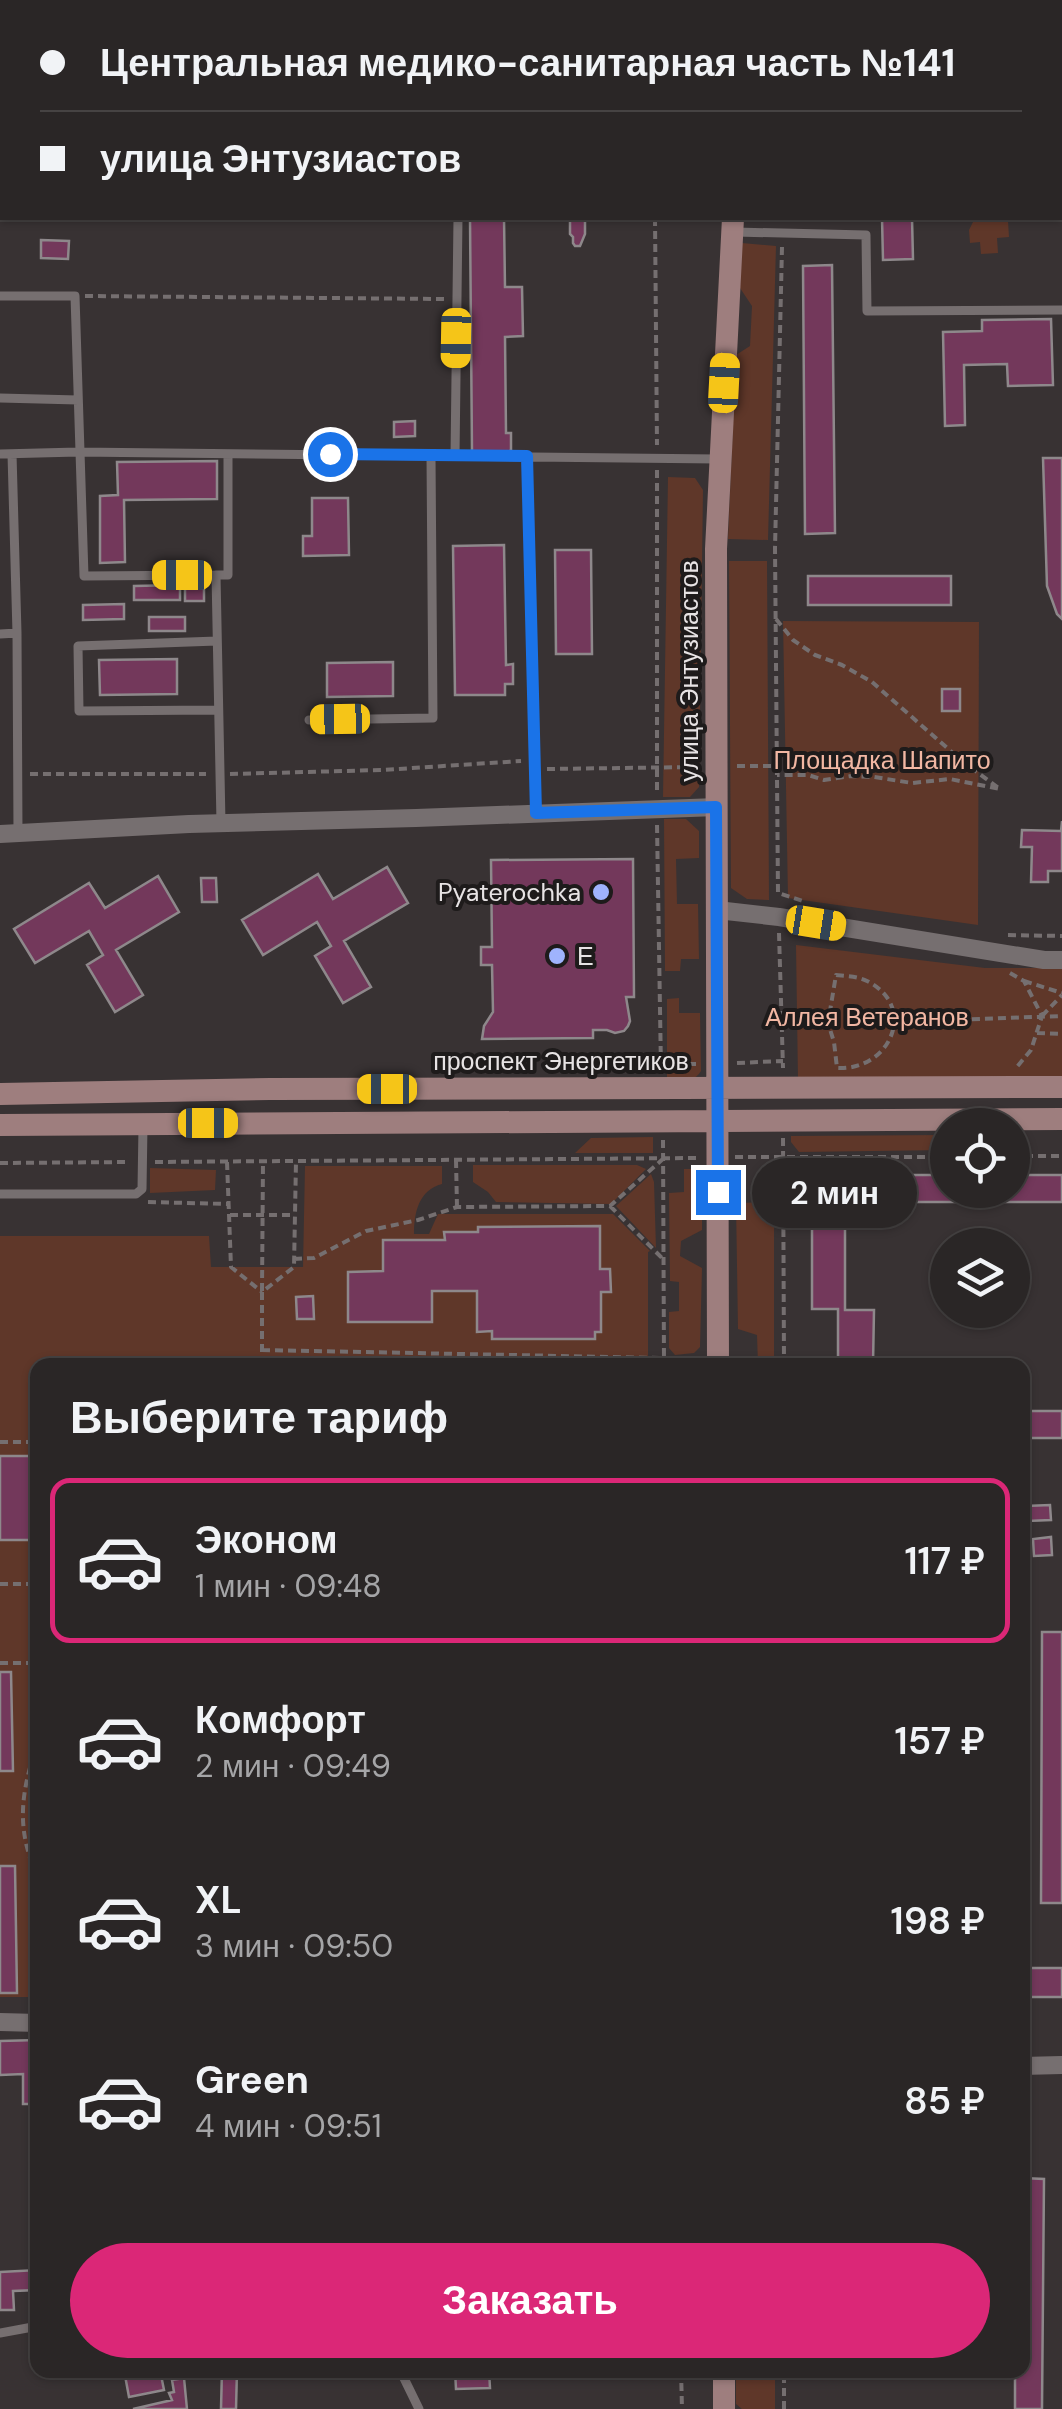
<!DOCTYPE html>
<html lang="ru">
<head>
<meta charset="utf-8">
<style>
  body { margin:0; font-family:"DM Sans",sans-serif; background:#322e2e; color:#f1f3f6; height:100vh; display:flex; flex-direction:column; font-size:38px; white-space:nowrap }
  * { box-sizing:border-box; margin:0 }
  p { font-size:32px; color:#a5a5a7 }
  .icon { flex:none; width:55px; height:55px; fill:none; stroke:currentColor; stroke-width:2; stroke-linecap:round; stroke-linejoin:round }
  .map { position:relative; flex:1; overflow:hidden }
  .panel { position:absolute; left:30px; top:1358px; width:1000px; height:1020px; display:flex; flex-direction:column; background:#2a2626; border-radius:20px; box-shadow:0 2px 8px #0004,0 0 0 2px #464343 }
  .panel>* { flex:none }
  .hud { position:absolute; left:0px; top:0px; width:1062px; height:220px; box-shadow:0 2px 8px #0004,0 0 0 2px #464343; display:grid; align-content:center; height:220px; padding:0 40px; background:#2a2626 }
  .controls { position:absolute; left:930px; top:1108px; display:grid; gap:20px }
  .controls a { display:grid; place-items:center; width:100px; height:100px; border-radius:50%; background:#2a2626; box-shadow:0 2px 8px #0004,0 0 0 2px #464343; font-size:50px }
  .end { position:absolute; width:45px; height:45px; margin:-22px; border:12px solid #1a73e8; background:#fff; box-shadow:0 0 0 5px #fff }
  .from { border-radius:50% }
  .bubble { position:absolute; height:70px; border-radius:35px; background:#2a2626; box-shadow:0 2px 8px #0004,0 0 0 2px #464343; font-size:32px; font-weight:600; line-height:70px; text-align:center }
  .car { position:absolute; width:30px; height:60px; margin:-30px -15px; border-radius:12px; box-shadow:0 0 8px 2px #0007; background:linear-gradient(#f5c518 24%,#345 0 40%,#f5c518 0 76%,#345 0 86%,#f5c518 0) }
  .hud b { display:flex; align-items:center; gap:35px; height:95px; font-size:38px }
  .hud b+b { border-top:2px solid #464343 }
  .hud i { width:25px; height:25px; background:#f1f3f6 }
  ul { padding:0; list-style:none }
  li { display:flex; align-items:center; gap:30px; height:165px; margin:0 20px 15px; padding:0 20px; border:5px solid transparent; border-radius:20px }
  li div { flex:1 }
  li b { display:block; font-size:38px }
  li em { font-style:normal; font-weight:600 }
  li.current { border-color:#db2777 }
  li>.icon { width:90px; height:90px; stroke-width:1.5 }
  h2 { padding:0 40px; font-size:45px; line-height:120px }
  .cta { display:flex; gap:20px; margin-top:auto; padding:20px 40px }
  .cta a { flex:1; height:115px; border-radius:60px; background:#db2777; color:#fff; font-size:40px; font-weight:600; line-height:115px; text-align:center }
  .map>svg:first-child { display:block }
  .green { fill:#5f3729 }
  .building { fill:#73385b; stroke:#8e888b; stroke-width:2.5 }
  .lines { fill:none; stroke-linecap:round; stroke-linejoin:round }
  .path { stroke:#756f70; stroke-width:4; stroke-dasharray:8 5; stroke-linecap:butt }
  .lane { stroke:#766f70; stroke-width:9 }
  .street { stroke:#766f70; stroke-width:18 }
  .secondary { stroke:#9e7e7e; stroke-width:22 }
  .route { stroke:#1a73e8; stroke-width:12 }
  .poi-dot { fill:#9fb3fd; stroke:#1e1b1b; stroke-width:4 }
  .labels { text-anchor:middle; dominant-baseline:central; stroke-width:8; stroke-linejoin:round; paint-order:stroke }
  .street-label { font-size:25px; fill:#e7e3e4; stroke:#1e1b1b }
  .park-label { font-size:25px; fill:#f2b7a3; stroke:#1e1b1b }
  .poi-label { font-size:25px; fill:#e7e3e4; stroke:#1e1b1b; text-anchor:end }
</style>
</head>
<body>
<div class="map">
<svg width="1062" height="2409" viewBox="0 0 1062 2409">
  <rect width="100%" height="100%" fill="#383233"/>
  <path class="green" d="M975 218H999L1008 221 1009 237 997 238 998 253 981 254 980 242 970 243 969 230Z
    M742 243 776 246 768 540 728 539 736 355 750 346 752 306 740 288Z
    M668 477 695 478 703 490 699 787 690 797H663Z
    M729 561H767L769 900 747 899 731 888Z
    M783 621 979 622 978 925 788 898Z
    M664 819H686L699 831V858L676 859 677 904H698L699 959H681L680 971H665Z
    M796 945 985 968H1062V1079L798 1080Z
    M679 998V1013H700L701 1071C693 1084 681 1081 667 1081V999Z
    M947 1135V1150L799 1152 791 1142V1136Z
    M653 1137V1153H575L591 1138Z
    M473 1165H637L646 1169 611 1204 496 1202 488 1192 473 1182Z
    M305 1166H442V1184C419 1190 414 1212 414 1234H429L438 1214H613L650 1251 648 1252V1365H38L37 1997H0V1236H209L211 1267H303Z
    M150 1168 216 1170 215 1190 150 1193Z
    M684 1169H702V1230L681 1241 680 1256 702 1268 700 1347 694 1353 675 1355 669 1348V1312L679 1311V1282L670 1281 669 1193 684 1192Z
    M651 1174 654 1182 656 1248 616 1206Z
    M774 1202V1365H758L757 1335 738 1329 736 1203Z
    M736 2370H775V2409H742L736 2404Z"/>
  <path class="building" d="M470 218H504L505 287H522L523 336 505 337 506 433H511V451L472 452Z
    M570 218H585V234L580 246H575L573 243V237L570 234Z
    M882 218H912L913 259 883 260Z
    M41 240 69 241 68 259 41 258Z
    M832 265 835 533 805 534 803 266Z
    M1051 319 1053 385 1008 386 1007 364 964 365 965 425 945 426 943 332 982 331V320Z
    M415 421V436L394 437V422Z
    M1043 458H1062V619L1057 614 1047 586Z
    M217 461V499L124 500 125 562 100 563V496L118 495 117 462Z
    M312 498H348L349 555 303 556V536H312Z
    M504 545 506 665 513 664V684H505V695H455L453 546Z
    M555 550H591L592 654H556Z
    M808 576H951V605H808Z
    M180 585V600H134V586Z
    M185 587H204V601H185Z
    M124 604V619L83 620V605Z
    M149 617H185V631H149Z
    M177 659V694L100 695 99 660Z
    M393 662V696L327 697V663Z
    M942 689H960V711H942Z
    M1062 821V871H1048V882H1031L1032 847H1021L1022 830 1061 831Z
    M633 859 634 997H626L630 1021 628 1026 624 1031 615 1033 607 1030H593V1038L482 1039 484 1026 493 1012 492 965H481V947H492L491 860Z
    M387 867 408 903 344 941 371 987 343 1003 315 956 331 946 317 922 263 955 242 920 318 874 333 899Z
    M158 876 179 912 116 950 143 995 115 1012 87 965 103 955 89 931 35 963 14 929 89 883 105 908Z
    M201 878H216L217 902H202Z
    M885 1175H948V1190H1012V1175H1062V1202H884Z
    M812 1181H845V1310H874L873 1365H838V1309H812Z
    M600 1226V1269H610L611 1292H601V1332H595V1339H492V1331L477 1332V1291H432V1322H348V1272L383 1271V1240H445L444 1232H478V1227Z
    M313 1296 314 1319H297L296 1297Z
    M1022 1411H1062V1438H1022Z
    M0 1456H32V1540H0Z
    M1050 1505 1051 1520 1027 1521 1026 1506Z
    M1051 1537 1052 1555 1034 1556 1033 1539Z
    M1042 1632H1062V1903H1041Z
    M0 1672H11L13 1771H0Z
    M0 1866H15L17 1993H0Z
    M1022 1968H1062V1997H1022Z
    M38 2040V2104H23V2074L0 2075V2041Z
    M1022 2178 1044 2179 1042 2409H1015V2370H1022Z
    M38 2270V2290L13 2291 14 2310H0V2272Z
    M124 2370H160L164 2390 129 2397Z
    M222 2370H237L236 2409H221Z
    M455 2370H489L490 2388 456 2389Z
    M822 2370H965V2377L822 2378Z
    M184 2378 187 2409H133L172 2400 169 2393 174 2392 172 2380Z"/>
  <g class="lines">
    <path class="path" d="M652 2 653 0
      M812 2 813 0
      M655 218 657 445
      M782 247 775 548 778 893 806 902
      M85 296 446 299
      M776 619 793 640 815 655 842 665 872 682 962 761 1000 789 950 779 912 783 874 777 851 776 824 780 808 775H777
      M737 766H777
      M547 769 697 767
      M30 774H206
      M230 774 382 770 521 761
      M657 790V470
      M657 825 661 1070
      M779 933 783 1068
      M1008 935 1062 936
      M1010 973 1024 981 1042 1016 1031 1050 1016 1068
      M836 975C846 976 857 976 867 981 918 1006 891 1071 837 1068L834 1042 828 1023Z
      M1024 981 1062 993
      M1042 1016 1062 995
      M783 1020 828 1023
      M894 1022 1062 1016
      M1037 1033 1062 1034
      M737 1063 783 1061
      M662 1064H698
      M783 1138 784 1365
      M663 1140 664 1365
      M1012 1156H1062
      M735 1157H948
      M456 1160 457 1207
      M155 1162 700 1158
      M227 1162 231 1267 262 1292
      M0 1163 130 1162
      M148 1202 228 1204
      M610 1206 663 1259
      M230 1215H295
      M294 1259 314 1258 366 1231 418 1220 457 1207 610 1206 664 1158
      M262 1291 263 1161
      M262 1350 662 1358
      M262 1365V1292L294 1267 296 1161
      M0 1442H38
      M0 1584H38
      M0 1663H38
      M38 1742C21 1791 15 1829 38 1877
      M681 2370 682 2409
      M784 2409V2370"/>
    <path class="lane" d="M0 112H2
      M735 232 866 235 867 311 1062 310
      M0 296H75L84 576 216 575
      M0 398 78 400
      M0 454 78 452 717 459
      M12 454 17 633 18 833
      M455 456 458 218
      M527 456 536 813
      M0 634 17 633
      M217 641 78 646 79 711 217 710
      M309 720 433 718 431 456
      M221 823 216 575H228V454
      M0 1194H136L142 1189 143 1126
      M0 2333 38 2326
      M400 2370 419 2409"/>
    <path class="street" d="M0 834 189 824 416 818 717 807
      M717 910 779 917 1044 960H1062
      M0 2022 38 2023
      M1022 2066 1062 2065"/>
    <path class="secondary" d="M756 2 757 0
      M0 1094 270 1089 1062 1087
      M0 1125 1062 1119
      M718 1365 716 549 733 218
      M724 2409V2370"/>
  </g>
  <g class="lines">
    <path class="route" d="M330 454 527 456 536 813 716 807 718 1192"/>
  </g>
  <g class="poi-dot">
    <circle cx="601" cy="892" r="10"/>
    <circle cx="557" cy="956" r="10"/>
  </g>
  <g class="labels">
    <g class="street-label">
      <text transform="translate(689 671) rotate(-90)">улица Энтузиастов</text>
      <text x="561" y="1061">проспект Энергетиков</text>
    </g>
    <g class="park-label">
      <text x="882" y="760">Площадка Шапито</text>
      <text x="867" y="1017">Аллея Ветеранов</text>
    </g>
    <g class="poi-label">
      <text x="581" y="892">Pyaterochka</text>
      <text x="577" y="956" text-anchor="start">Е</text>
    </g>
  </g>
</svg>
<div class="controls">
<a><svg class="icon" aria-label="locate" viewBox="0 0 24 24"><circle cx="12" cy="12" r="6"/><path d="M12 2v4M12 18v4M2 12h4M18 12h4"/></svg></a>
<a><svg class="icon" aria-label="layers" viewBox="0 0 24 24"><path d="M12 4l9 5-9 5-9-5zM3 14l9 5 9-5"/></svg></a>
</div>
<i class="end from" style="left:330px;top:454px"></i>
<i class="end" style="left:718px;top:1192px"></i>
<div class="bubble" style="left:752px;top:1158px;width:165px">2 мин</div>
<i class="car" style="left:456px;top:338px;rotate:181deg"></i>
<i class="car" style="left:724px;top:383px;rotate:3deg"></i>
<i class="car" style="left:182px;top:575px;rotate:270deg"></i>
<i class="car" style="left:340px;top:719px;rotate:269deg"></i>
<i class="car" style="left:816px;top:923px;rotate:99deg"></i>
<i class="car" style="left:387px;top:1089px;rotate:270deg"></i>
<i class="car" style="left:208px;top:1123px;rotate:90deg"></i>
<div class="hud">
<b><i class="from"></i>Центральная медико-санитарная часть №141</b>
<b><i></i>улица Энтузиастов</b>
</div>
<section class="panel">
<h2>Выберите тариф</h2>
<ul>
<li class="current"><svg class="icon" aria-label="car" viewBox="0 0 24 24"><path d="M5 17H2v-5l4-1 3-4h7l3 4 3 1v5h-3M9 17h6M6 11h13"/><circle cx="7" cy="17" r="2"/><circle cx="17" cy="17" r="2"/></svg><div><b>Эконом</b><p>1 мин · 09:48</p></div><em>117 ₽</em></li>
<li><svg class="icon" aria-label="car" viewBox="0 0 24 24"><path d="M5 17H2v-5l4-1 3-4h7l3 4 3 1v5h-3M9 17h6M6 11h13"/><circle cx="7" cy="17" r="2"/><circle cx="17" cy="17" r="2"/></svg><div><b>Комфорт</b><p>2 мин · 09:49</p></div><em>157 ₽</em></li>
<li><svg class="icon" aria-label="car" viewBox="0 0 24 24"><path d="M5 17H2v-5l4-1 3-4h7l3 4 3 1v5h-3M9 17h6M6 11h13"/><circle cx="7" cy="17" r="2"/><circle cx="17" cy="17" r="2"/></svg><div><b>XL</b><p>3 мин · 09:50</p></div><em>198 ₽</em></li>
<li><svg class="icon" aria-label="car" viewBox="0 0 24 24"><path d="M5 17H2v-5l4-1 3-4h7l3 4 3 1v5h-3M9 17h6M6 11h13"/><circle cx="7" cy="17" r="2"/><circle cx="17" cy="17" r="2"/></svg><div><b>Green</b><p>4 мин · 09:51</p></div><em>85 ₽</em></li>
</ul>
<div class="cta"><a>Заказать</a></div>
</section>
</div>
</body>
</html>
